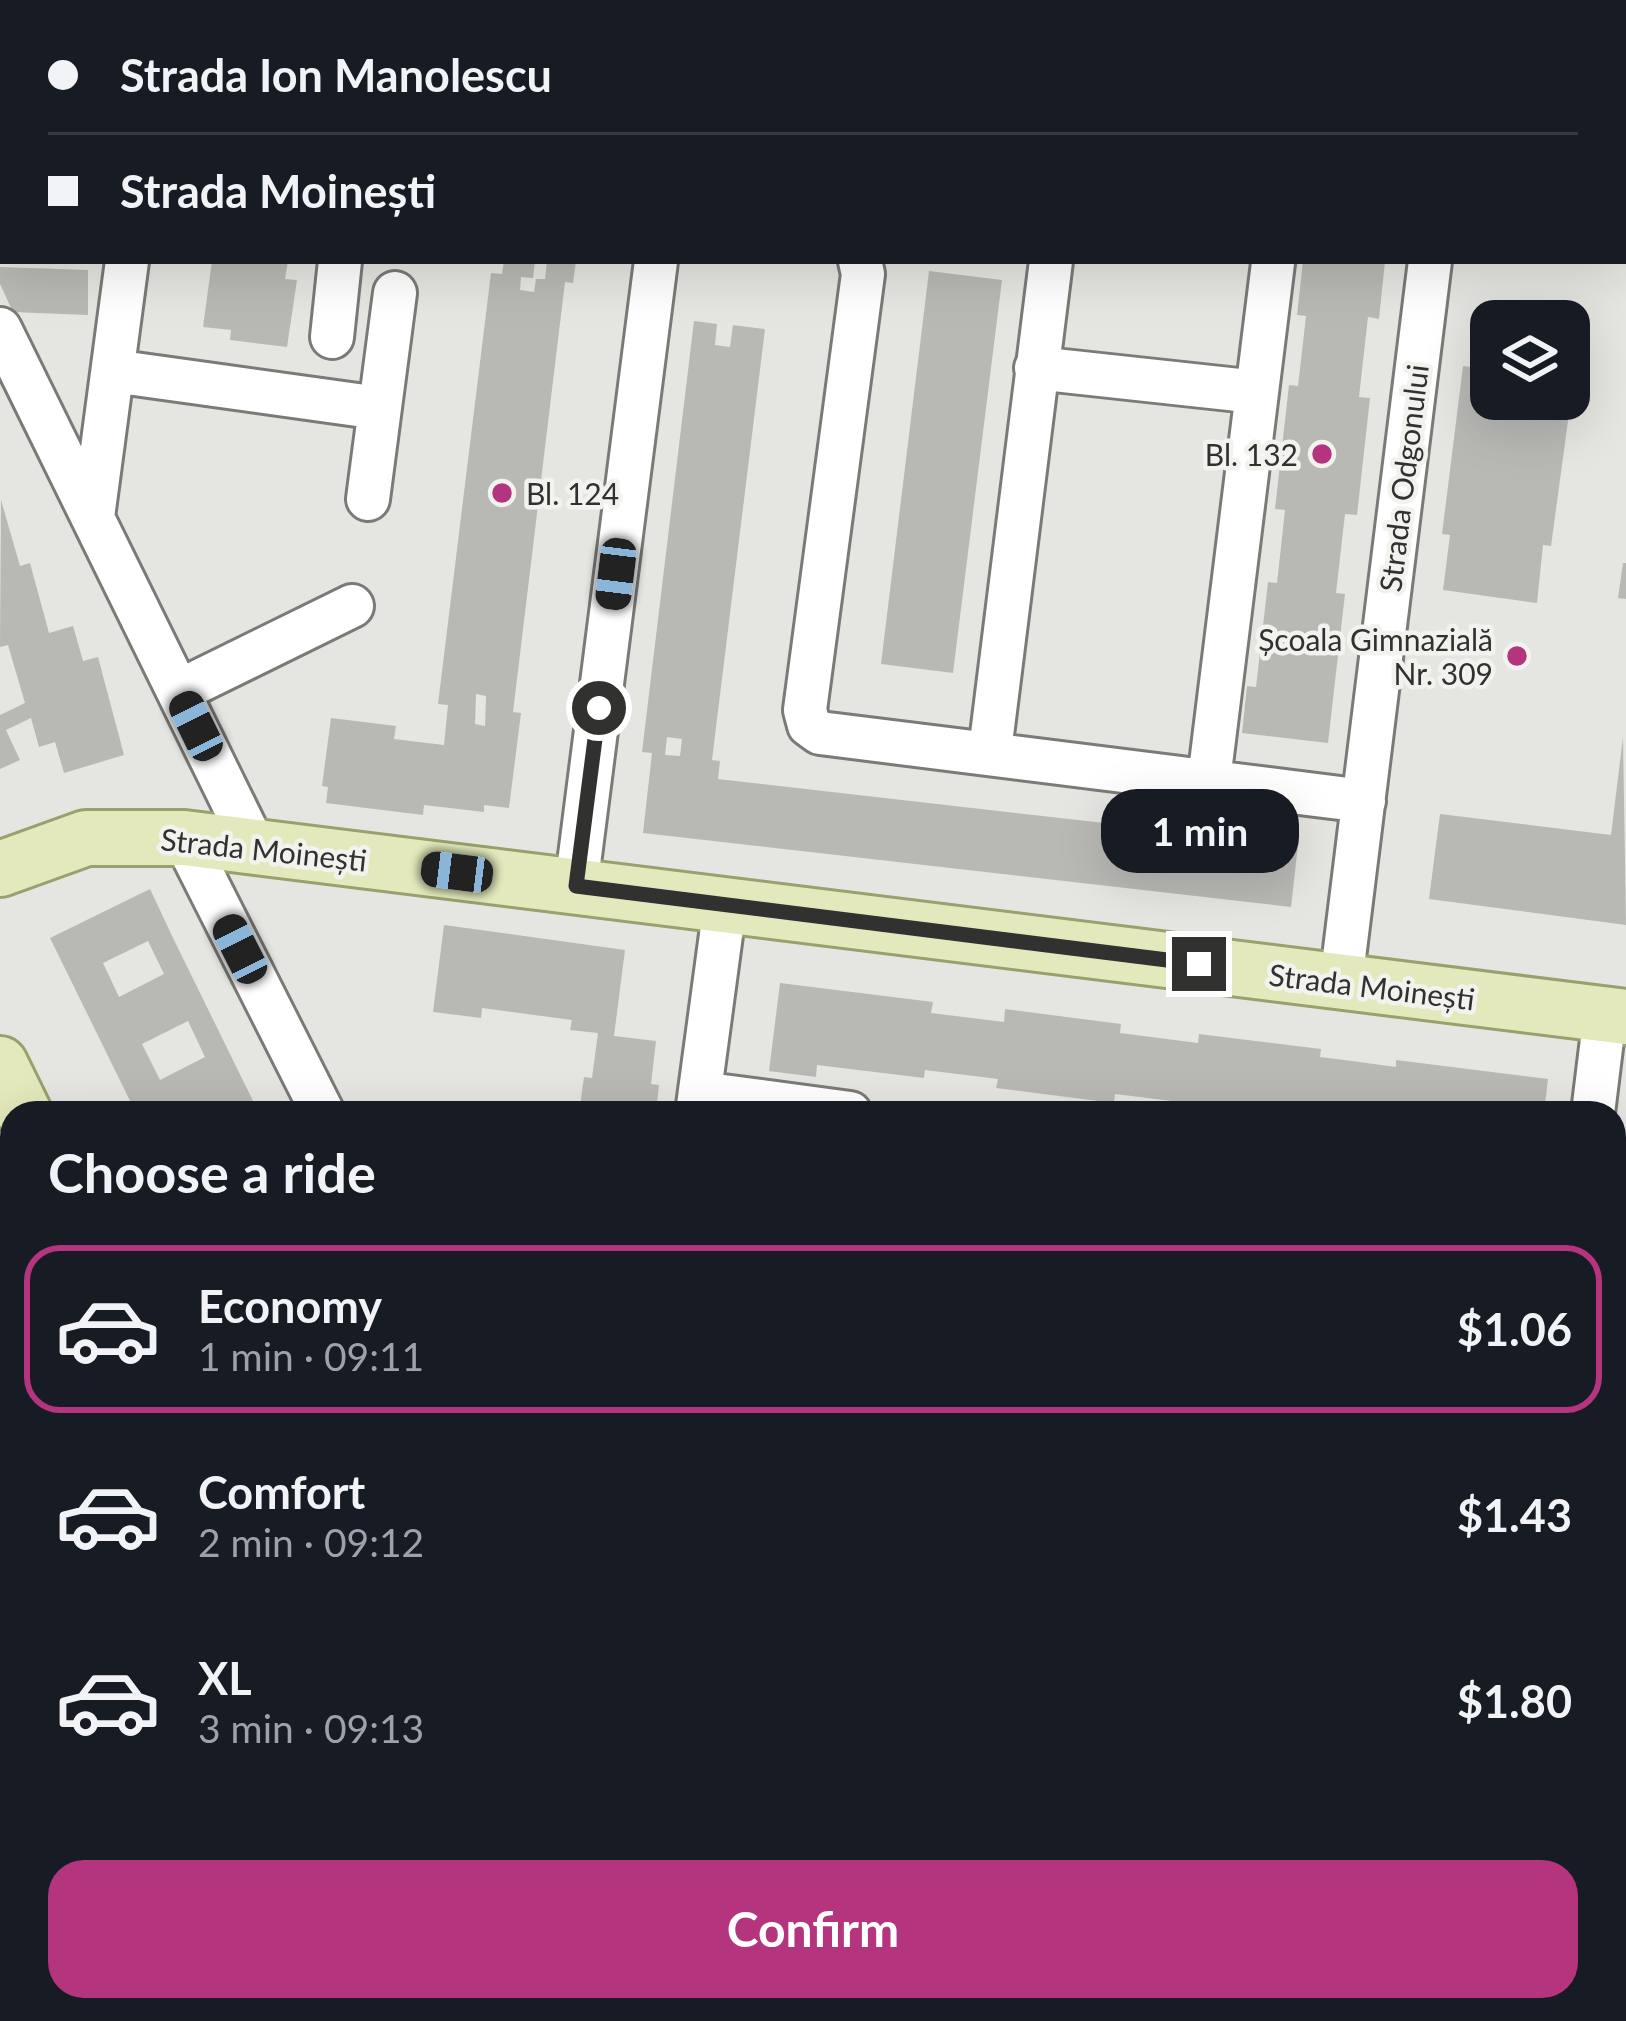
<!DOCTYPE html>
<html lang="en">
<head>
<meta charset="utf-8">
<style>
  body { margin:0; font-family:Lato,sans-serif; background:#242831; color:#f1f3f6; height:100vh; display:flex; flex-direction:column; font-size:45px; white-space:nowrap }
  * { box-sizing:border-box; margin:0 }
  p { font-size:39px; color:#9ea1a6 }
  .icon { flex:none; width:66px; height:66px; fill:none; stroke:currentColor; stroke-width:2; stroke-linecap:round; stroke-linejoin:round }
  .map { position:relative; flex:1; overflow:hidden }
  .sheet { position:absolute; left:0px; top:1101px; width:1626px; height:921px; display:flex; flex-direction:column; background:#171b24; border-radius:36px 36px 0 0; box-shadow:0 12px 48px #0002 }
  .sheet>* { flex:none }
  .top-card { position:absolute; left:0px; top:0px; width:1626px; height:264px; box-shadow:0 12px 48px #0002; display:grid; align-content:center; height:264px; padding:0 48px; background:#171b24 }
  .tools { position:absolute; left:1470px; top:300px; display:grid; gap:24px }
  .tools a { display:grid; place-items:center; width:120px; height:120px; border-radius:24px; background:#171b24; box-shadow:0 12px 48px #0002; font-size:60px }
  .end { position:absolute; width:54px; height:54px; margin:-27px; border:15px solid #31312f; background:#fff; box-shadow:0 0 0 6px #fff }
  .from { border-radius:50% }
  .bubble { position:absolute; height:84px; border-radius:36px; background:#171b24; box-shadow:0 12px 48px #0002; font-size:39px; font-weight:700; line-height:84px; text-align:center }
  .car { position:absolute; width:36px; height:72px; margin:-36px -18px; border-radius:15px; box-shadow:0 0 9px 3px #0007; background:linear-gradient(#222 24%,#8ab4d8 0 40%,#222 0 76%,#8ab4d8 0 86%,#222 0) }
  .top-card b { display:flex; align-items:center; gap:42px; height:114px; font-size:45px }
  .top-card b+b { border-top:3px solid #363941 }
  .top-card i { width:30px; height:30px; background:#f1f3f6 }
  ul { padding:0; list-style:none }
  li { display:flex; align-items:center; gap:36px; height:168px; margin:0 24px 18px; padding:0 24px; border:6px solid transparent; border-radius:36px }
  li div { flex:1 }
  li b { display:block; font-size:45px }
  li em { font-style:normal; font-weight:700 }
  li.selected { border-color:#b5347e }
  li>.icon { width:108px; height:108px; stroke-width:1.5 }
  h2 { padding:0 48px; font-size:54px; line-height:144px }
  .button { display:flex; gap:24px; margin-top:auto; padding:24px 48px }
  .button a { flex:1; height:138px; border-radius:36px; background:#b5347e; color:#fff; font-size:48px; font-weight:700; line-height:138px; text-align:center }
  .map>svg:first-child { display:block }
  .green { fill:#f99fca }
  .building { fill:#b8b9b4; fill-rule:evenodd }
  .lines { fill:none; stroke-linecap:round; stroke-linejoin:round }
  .minor-casing { stroke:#7a7b77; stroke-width:48 }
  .major-casing { stroke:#98a06d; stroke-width:60 }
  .path { stroke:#a2a29e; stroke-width:6; stroke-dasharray:9 9; stroke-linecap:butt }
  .minor { stroke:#fff; stroke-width:42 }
  .major { stroke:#e3e9bc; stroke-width:54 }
  .route { stroke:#31312f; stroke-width:15 }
  .poi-dot { fill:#b5347e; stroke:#f2f3ee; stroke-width:4.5 }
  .labels { text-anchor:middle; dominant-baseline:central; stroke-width:9; stroke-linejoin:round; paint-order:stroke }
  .poi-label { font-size:30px; fill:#31312f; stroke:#f2f3ee; text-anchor:end }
  .street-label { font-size:30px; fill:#31312f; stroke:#f2f3ee }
</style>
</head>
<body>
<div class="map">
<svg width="1626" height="2021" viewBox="0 0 1626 2021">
  <rect width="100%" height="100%" fill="#e5e6e1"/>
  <path class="green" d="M1450 2010H1560L1558 2021H1448Z"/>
  <path class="building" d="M212 261H288L285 279 297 280 287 347 230 340 231 330 203 327Z
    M504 261H535L533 278 521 277 520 290 534 292 536 279H545L547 261H576L573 283 565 282 513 712 521 713 509 808 484 805V812L424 805 423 815 326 803 328 787 322 786 331 718 396 726 394 739 444 745 448 705 438 704 491 273 502 274ZM476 694 486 696 485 726 475 724Z
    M1303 261H1385L1379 319 1368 317 1359 397 1370 398 1357 515 1345 514 1336 593 1345 594 1328 743 1242 733 1247 686 1256 687 1268 582 1277 583 1285 510 1275 509 1289 385 1298 386 1306 316 1297 315Z
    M0 267 88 270V315L13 312 0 284Z
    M929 271 1002 280 953 673 881 664Z
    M694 321 717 324 715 345 730 347 733 325 765 329 712 760 720 761 718 779 1298 845 1291 907 643 833 652 753 642 752ZM667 737 682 739 680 756 665 755Z
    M1463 366 1491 369V399H1571L1551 546 1543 545 1537 603 1443 590 1450 535 1442 534Z
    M1 500 20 566 30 563 49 633 73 626 83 661 98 657 124 755 64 773 55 742 39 747 31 718 6 730 20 760 0 769V715L25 703 8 645 0 647Z
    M1623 563H1626V599L1618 598Z
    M1623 737 1626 925 1429 899 1440 814 1611 835Z
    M150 889 174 940 259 1113H232L227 1103 207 1113H136L50 938ZM148 941 164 974 119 997 103 963ZM188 1021 205 1057 160 1080 142 1044Z
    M444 925 625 950 614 1036 656 1041 651 1084 659 1085 656 1113H579L584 1077 592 1078 598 1033 570 1030 572 1020 482 1008 481 1018 433 1012Z
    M780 983 933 1002 931 1013 1004 1022 1005 1009 1121 1024 1120 1033 1198 1043 1199 1034 1321 1049 1320 1057 1352 1061 1396 1067V1060L1548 1079 1544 1113H1187L1188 1103 1115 1094 1114 1103 996 1088 998 1079 925 1070 924 1078 817 1065 816 1077 769 1071Z
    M1626 1228V1267L1614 1248V1235Z
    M1626 1406V1454L1619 1444 1614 1447V1413Z
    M1626 1457V1484L1614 1464Z
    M1626 1577V1663L1614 1670V1584Z
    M0 1581 12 1605V1707L0 1713Z
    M12 1721V1767L0 1766V1727Z
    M1626 1752V1839L1614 1846V1759Z
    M1614 1925 1626 1926V2000L1614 1998Z
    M12 1968V2010H128L104 2021H0V1974Z
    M213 2010H291L297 2021H218Z
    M639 2010H732L738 2021H644Z
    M1171 2010H1228L1227 2021H1169Z
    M1264 2010H1339L1338 2021H1262Z"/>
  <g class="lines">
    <defs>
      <path id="minor" d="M160 3 161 0
        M368 3V0
        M690 3V0
        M956 3V0
        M1302 3V0
        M1623 123H1626
        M860 261 863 274 805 710 809 725 820 733 1364 801
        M0 329 254 846
        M332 337 340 261
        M1036 368 1257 392
        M113 371 379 408
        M368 499 395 293
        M93 517 127 261
        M179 691 352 606
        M990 751 1051 261
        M1209 780 1273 263
        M184 838 323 1113
        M576 887 656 261
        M1341 982 1430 261
        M700 1093 850 1113
        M697 1113 725 905
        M1593 1113 1605 1015
        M1621 1550 1626 1547
        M1614 1715 1626 1708
        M0 1799 12 1801
        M1614 1884 1626 1885
        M809 2010 815 2021"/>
      <path id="major" d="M0 869 86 838H184L1626 1017
        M0 1064 24 1113
        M0 1266 12 1290
        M372 2010 378 2021
        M471 2010 476 2021"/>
    </defs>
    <use href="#minor" class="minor-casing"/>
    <use href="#major" class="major-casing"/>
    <path class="path" d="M0 1718 12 1712
      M1577 2021 1578 2010"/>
    <use href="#minor" class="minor"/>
    <use href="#major" class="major"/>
  </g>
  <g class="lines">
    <path class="route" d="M599 708 576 886 1199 964"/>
  </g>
  <g class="poi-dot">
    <circle cx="1322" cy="454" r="12"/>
    <circle cx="502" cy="493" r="12"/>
    <circle cx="1517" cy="656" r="12"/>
  </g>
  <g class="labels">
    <g class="poi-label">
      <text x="1298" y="454">Bl. 132</text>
      <text x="526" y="493" text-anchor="start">Bl. 124</text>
      <text x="1493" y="639">Școala Gimnazială<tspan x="1493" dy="34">Nr. 309</tspan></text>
    </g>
    <g class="street-label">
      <text transform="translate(1403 478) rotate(-83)">Strada Odgonului</text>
      <text transform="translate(264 849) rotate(6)">Strada Moinești</text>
      <text transform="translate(1372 986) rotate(7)">Strada Moinești</text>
    </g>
  </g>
</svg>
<div class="tools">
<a><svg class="icon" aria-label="layers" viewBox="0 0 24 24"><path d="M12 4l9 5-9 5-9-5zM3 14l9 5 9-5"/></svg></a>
</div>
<i class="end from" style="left:599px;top:708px"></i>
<i class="end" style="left:1199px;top:964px"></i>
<div class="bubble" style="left:1101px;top:789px;width:198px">1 min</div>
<i class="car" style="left:616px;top:574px;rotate:187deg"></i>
<i class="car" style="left:196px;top:726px;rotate:334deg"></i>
<i class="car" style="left:457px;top:872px;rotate:277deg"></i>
<i class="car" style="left:240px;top:949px;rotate:333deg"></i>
<div class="top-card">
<b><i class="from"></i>Strada Ion Manolescu</b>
<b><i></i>Strada Moinești</b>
</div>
<section class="sheet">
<h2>Choose a ride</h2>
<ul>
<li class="selected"><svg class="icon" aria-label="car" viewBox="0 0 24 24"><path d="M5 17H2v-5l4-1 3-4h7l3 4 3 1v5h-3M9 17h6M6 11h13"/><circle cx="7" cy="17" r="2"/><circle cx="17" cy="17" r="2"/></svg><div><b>Economy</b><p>1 min · 09:11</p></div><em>$1.06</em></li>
<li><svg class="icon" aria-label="car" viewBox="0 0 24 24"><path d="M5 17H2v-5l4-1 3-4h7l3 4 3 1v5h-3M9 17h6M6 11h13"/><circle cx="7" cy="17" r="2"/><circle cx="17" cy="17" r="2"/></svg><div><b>Comfort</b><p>2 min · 09:12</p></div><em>$1.43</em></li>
<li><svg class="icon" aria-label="car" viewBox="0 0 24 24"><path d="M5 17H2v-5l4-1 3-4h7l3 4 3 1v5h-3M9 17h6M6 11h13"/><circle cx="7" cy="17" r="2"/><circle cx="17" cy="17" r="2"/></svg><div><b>XL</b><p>3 min · 09:13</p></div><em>$1.80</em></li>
</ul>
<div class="button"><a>Confirm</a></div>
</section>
</div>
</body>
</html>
